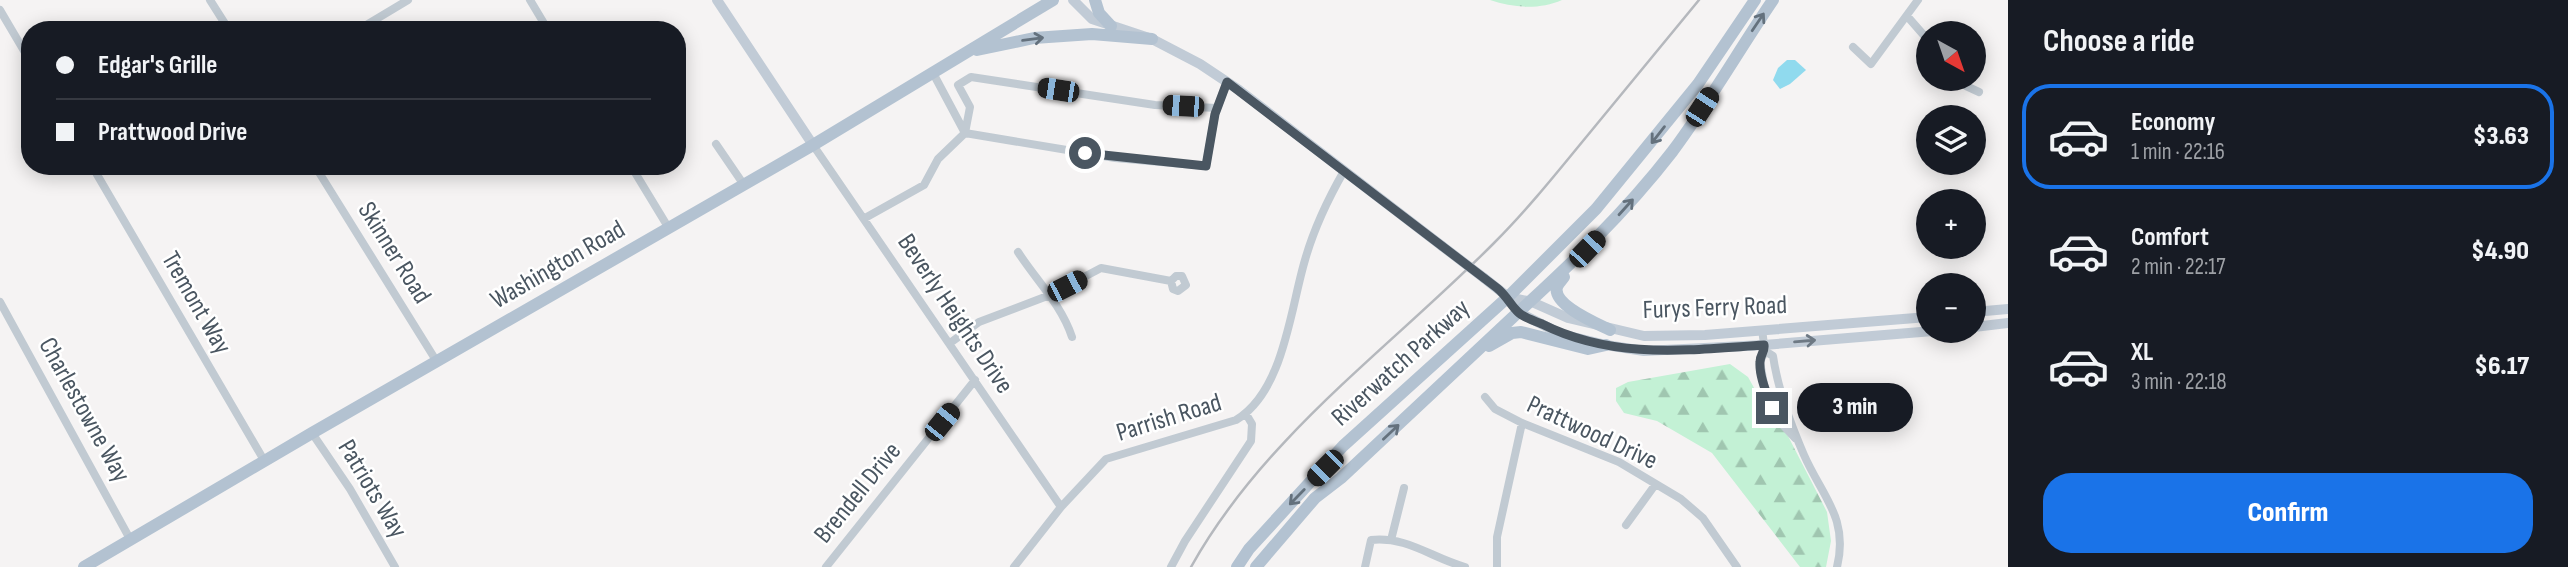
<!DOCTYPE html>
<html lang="en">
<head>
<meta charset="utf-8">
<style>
  body { margin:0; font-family:"Sofia Sans Condensed",sans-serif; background:#20242c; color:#f1f3f6; height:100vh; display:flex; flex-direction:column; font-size:26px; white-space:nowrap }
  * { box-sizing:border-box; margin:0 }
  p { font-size:23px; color:#9ea1a6 }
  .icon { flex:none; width:38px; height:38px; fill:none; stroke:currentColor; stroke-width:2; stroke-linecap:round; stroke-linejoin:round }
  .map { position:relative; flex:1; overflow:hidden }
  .side { display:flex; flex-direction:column; background:#171b24; width:560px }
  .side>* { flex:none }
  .guide { position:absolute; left:21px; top:21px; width:665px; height:154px; border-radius:28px; box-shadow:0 4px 18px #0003; display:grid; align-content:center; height:154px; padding:0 35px; background:#171b24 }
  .needle { width:46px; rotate:140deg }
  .tools { position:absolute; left:1916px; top:21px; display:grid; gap:14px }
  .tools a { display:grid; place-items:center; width:70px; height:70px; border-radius:50%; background:#171b24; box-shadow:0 4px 18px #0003; font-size:35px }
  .end { position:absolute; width:32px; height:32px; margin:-16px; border:9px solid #4a5661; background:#fff; box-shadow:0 0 0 4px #fff }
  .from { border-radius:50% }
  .bubble { position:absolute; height:49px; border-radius:24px; background:#171b24; box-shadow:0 4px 18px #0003; font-size:23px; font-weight:800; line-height:49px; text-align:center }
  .car { position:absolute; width:21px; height:42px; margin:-21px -10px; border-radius:9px; box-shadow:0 0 5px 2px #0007; background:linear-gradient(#222 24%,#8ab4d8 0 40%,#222 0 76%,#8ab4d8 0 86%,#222 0) }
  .guide b { display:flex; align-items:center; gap:24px; height:66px; font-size:26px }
  .guide b+b { border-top:2px solid #363941 }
  .guide i { width:18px; height:18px; background:#f1f3f6 }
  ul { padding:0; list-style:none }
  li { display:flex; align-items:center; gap:21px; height:105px; margin:0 14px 10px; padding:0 21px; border:4px solid transparent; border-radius:28px }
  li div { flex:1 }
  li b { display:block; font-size:26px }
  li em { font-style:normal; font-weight:800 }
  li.current { border-color:#1a73e8 }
  li>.icon { width:63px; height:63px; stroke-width:1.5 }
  h2 { padding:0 35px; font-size:32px; line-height:84px }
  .cta { display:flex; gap:14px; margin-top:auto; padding:14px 35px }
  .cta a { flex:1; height:80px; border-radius:28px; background:#1a73e8; color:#fff; font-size:28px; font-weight:800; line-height:80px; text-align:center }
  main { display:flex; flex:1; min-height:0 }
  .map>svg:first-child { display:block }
  .grass { fill:url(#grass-tufts) }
  .forest { fill:url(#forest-firs) }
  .water { fill:#90daee }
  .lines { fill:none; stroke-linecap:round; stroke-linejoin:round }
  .street { stroke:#c1cad2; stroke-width:8 }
  .secondary { stroke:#c1cbd6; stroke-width:10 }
  .primary { stroke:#b3c2d1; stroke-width:12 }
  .rail { stroke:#b5b8bd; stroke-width:2.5 }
  .secondary-bridge { stroke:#c1cbd6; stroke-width:10 }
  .oneway { stroke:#64717d }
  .oneway2 { stroke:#6e7984 }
  .route { stroke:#4a5661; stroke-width:9 }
  .labels { text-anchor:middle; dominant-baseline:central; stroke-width:5; stroke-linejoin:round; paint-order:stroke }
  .street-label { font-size:26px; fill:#4a5661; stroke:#fff }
</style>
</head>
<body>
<main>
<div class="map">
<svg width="2008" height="567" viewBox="0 0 2008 567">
  <defs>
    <pattern id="grass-tufts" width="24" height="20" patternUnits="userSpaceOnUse" patternTransform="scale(1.75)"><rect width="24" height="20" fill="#c3f1d5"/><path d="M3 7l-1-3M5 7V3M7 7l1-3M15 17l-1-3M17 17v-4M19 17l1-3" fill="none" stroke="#a0c6b0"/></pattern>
    <pattern id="forest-firs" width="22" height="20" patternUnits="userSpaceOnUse" patternTransform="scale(1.75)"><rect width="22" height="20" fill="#c3f1d5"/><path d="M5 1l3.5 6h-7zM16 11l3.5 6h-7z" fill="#a0c6b0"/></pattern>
  </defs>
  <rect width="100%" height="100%" fill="#f5f3f3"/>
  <path class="grass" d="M1490 0H1562C1539 10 1514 8 1490 0Z"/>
  <path class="forest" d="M1730 364 1748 377 1767 411 1788 436 1827 512 1831 541 1826 567H1800L1712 453 1657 421 1624 413 1616 401V388L1628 382Z"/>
  <path class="water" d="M1787 60H1795L1806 70 1790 84 1780 89 1773 80 1778 68Z"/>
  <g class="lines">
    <path class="street" d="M210 0 229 30
      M530 0 548 30
      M0 10 30 61
      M1907 16 1928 40
      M358 30 408 0
      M1853 47 1871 64 1918 0
      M933 73 965 133
      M1960 79 1966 86 1979 92
      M965 133 1115 158 1206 166 1215 114 1227 82
      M716 144 744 185
      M813 145 1061 507
      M92 166 265 462
      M315 166 437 362
      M631 166 668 227
      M865 218 924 185 938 159 965 133 970 107 958 85 971 77 1155 105 1217 108
      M1018 252C1036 280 1061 304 1072 337
      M0 302 130 539
      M1762 330 1765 351 1760 362 1765 390 1781 423 1795 438
      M950 343 979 322 1050 295 1101 268 1171 281 1176 276H1182L1186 285 1178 291 1173 289 1171 281
      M1765 351 1773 356C1778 390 1790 423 1804 455 1822 496 1849 518 1837 567
      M1485 397 1495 409 1522 423 1619 462 1681 499 1703 518 1737 567
      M312 433 350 489 395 567
      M1626 525 1655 485
      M1391 540 1404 488
      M826 567 975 380
      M1014 567 1061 507 1106 459 1236 420C1284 391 1290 310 1305 260 1314 228 1328 199 1344 171
      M1171 567 1185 541 1251 441 1252 424 1246 414
      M1365 567 1371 540C1407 536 1432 558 1465 567
      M1497 567V537L1522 423"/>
    <path class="secondary" d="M717 0 813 145
      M1073 0 1092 19 1152 39 1200 64 1239 90 1442 246
      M1484 278 1508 297 1518 312 1561 334 1606 345 1644 351 1764 345 1933 331
      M1508 297 1532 302 1568 318 1644 336 1705 335 1928 317
      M1974 312 2008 309
      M1974 327 2008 323"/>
    <path class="primary" d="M1095 0 1099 13 1111 26
      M977 50 1034 38 1092 34 1152 39
      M1564 277C1561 281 1558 284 1557 287 1552 305 1598 324 1610 330
      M1489 346 1512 333 1521 332 1588 349 1606 345
      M84 567 312 433 813 145 1053 0
      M1237 567 1249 549 1343 446 1508 297 1596 209 1698 84 1755 0
      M1256 567 1315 498 1341 478 1512 318C1569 266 1624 214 1672 152 1708 104 1739 50 1773 0"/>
    <path class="rail" d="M1191 567C1264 436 1390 348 1494 243 1524 213 1551 180 1578 147 1618 98 1659 49 1699 0"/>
    <path class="secondary-bridge" d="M1442 246 1484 278"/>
  </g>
  <defs><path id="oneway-shaft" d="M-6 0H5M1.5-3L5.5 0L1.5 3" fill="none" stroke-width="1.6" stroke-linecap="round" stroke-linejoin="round" transform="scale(1.75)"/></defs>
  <g class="oneway">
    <use href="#oneway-shaft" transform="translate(1758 22) rotate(-56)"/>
    <use href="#oneway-shaft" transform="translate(1033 39) rotate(-8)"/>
    <use href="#oneway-shaft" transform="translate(1658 135) rotate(128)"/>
    <use href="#oneway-shaft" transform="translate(1626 207) rotate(-48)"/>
    <use href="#oneway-shaft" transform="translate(1391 432) rotate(-43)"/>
    <use href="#oneway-shaft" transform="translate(1297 497) rotate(134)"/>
  </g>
  <use class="oneway2" href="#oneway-shaft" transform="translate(1805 341) rotate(-5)"/>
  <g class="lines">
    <path class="route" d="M1085 153 1206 166 1215 114 1227 82 1497 288C1507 296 1511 306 1518 312 1524 318 1535 321 1542 324 1614 360 1687 350 1764 345 1765 353 1760 354 1760 362 1759 376 1767 394 1772 408"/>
  </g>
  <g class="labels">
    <g class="street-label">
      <text transform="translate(394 253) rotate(58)">Skinner Road</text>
      <text transform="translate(558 265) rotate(-30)">Washington Road</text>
      <text transform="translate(196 303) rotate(60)">Tremont Way</text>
      <text transform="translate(1715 308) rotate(-2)">Furys Ferry Road</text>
      <text transform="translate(955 314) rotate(56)">Beverly Heights Drive</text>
      <text transform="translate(1401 363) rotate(-42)">Riverwatch Parkway</text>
      <text transform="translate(84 410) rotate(61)">Charlestowne Way</text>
      <text transform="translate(1169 418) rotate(-17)">Parrish Road</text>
      <text transform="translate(1592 433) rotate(25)">Prattwood Drive</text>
      <text transform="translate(372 489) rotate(59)">Patriots Way</text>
      <text transform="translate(858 493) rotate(-51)">Brendell Drive</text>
    </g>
  </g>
</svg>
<div class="tools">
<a><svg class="needle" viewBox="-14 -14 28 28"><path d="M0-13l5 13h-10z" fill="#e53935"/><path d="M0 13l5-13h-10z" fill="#9ea1a6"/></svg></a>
<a><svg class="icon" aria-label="layers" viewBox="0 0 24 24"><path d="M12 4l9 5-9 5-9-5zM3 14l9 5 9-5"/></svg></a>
<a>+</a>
<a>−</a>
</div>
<i class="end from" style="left:1085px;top:153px"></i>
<i class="end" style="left:1772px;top:408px"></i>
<div class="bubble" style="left:1797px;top:383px;width:116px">3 min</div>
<i class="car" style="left:1058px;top:90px;rotate:279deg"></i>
<i class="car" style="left:1183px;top:106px;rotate:273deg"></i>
<i class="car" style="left:1702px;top:107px;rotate:33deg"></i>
<i class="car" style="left:1587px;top:249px;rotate:44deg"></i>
<i class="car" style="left:1067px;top:286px;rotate:63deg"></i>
<i class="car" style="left:942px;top:422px;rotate:39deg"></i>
<i class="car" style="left:1325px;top:468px;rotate:225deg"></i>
<div class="guide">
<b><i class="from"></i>Edgar's Grille</b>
<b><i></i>Prattwood Drive</b>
</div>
</div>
<section class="side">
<h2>Choose a ride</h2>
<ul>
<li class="current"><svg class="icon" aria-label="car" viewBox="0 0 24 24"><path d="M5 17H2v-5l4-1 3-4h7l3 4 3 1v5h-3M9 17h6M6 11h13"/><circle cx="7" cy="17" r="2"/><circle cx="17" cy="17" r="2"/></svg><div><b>Economy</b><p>1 min · 22:16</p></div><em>$3.63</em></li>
<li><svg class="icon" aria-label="car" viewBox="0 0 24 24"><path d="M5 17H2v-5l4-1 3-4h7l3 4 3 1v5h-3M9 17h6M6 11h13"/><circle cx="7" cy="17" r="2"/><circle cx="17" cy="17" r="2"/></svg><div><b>Comfort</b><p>2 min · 22:17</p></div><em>$4.90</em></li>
<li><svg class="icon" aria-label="car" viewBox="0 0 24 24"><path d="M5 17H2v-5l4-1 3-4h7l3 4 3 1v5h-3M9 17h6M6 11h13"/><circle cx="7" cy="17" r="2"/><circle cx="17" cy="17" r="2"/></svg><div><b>XL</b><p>3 min · 22:18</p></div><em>$6.17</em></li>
</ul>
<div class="cta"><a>Confirm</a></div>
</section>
</main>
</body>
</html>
